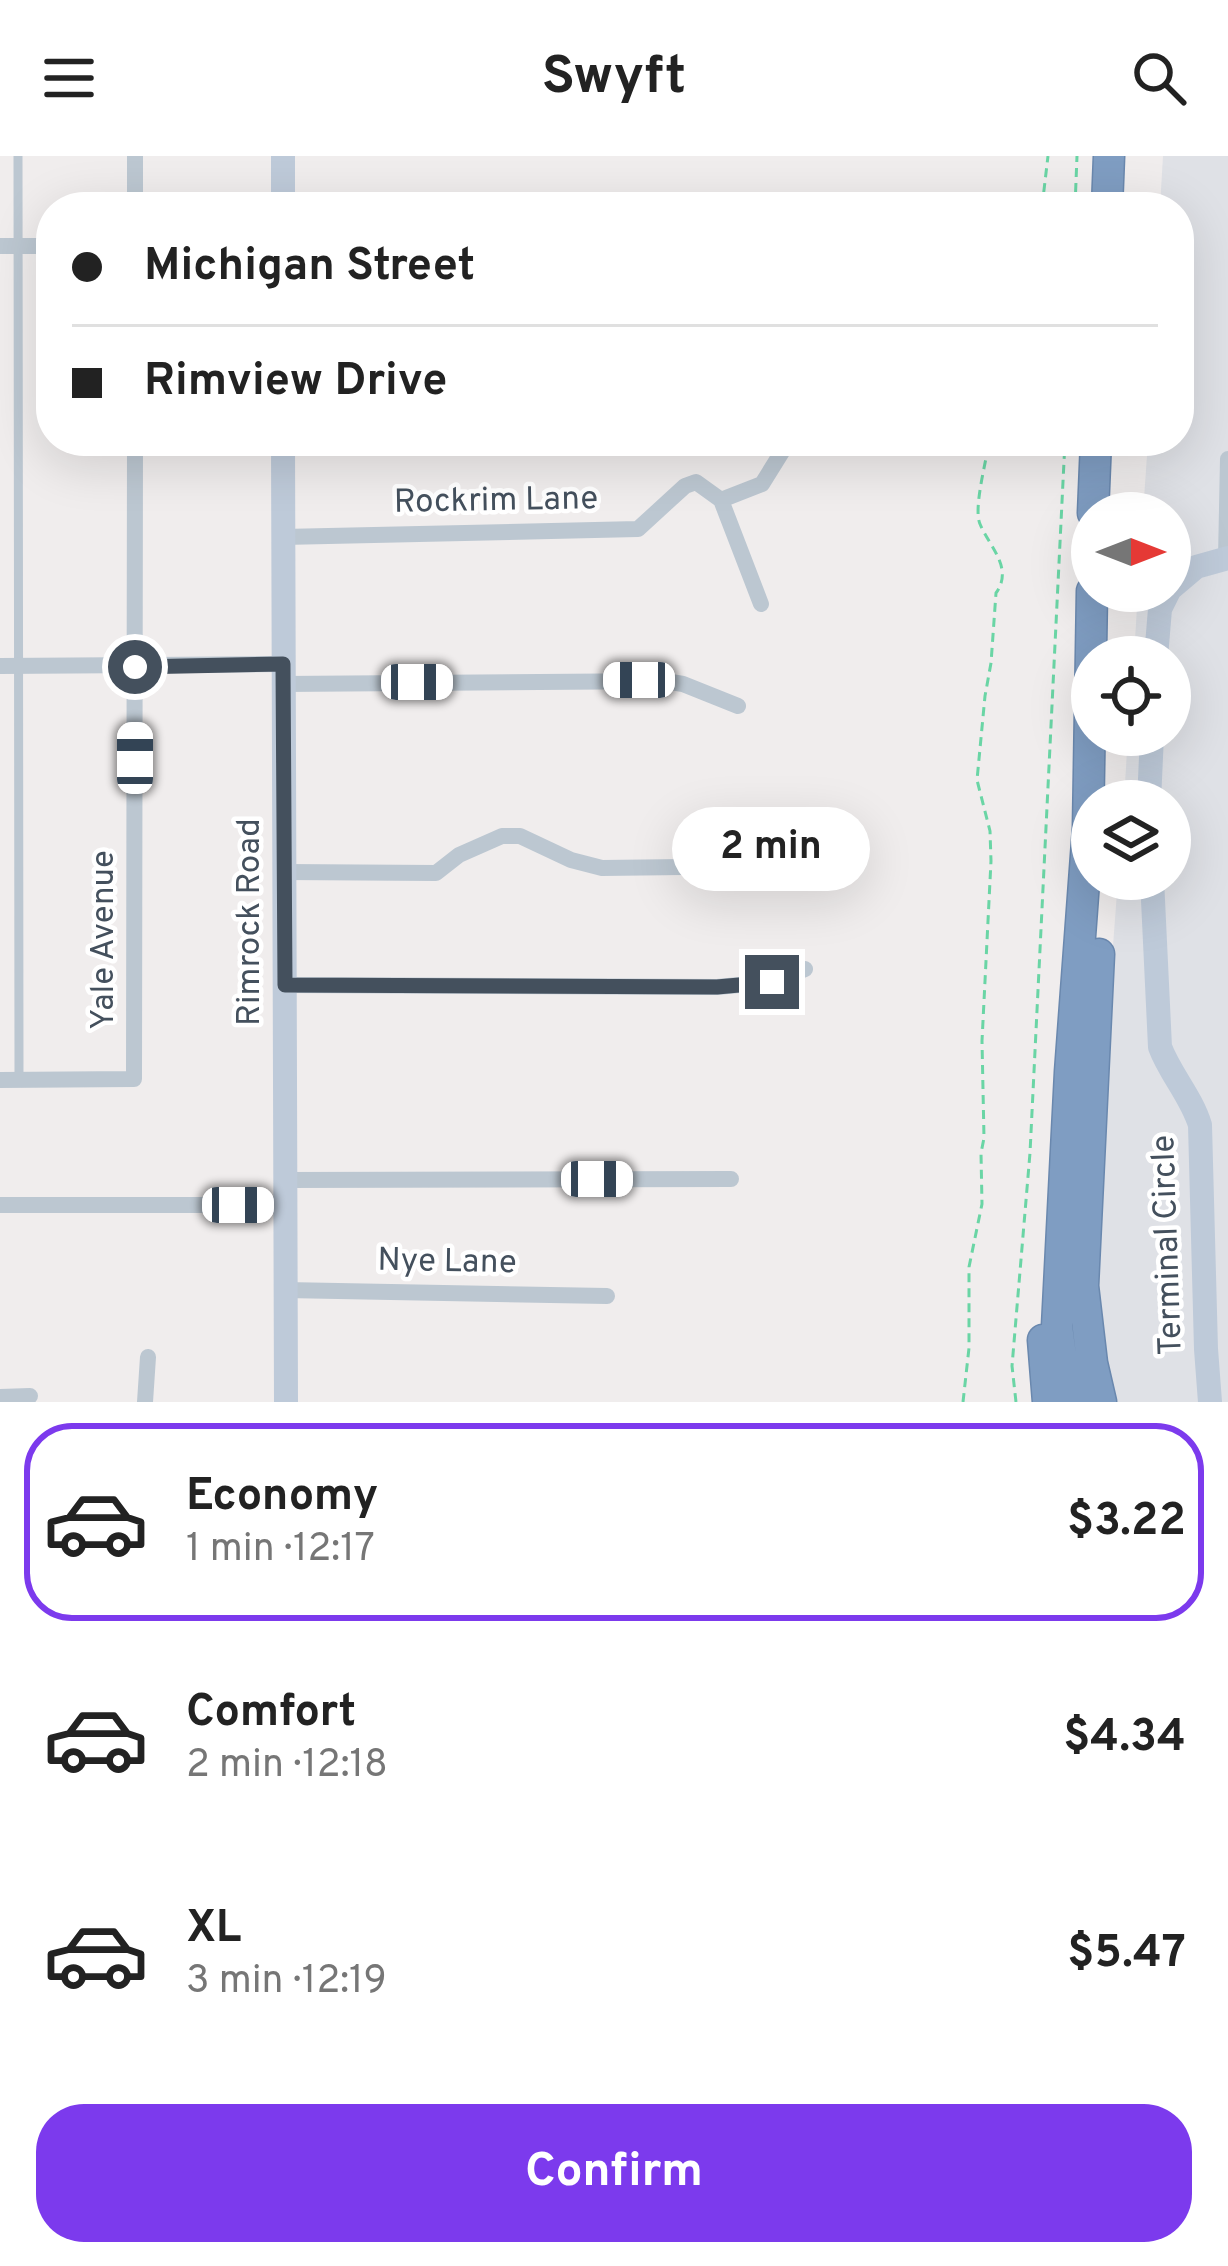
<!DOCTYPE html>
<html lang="en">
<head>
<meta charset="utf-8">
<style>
  body { margin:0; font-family:Overpass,sans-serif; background:#f2f2f2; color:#222; height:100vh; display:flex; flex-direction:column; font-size:45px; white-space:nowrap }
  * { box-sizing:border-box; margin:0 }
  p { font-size:39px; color:#767676 }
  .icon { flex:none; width:66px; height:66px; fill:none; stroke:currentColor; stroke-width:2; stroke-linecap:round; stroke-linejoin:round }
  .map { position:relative; height:1246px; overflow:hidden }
  .drawer { display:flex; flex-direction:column; background:#fff; flex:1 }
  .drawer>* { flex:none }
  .hud { position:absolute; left:36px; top:36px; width:1158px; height:264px; border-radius:48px; box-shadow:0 12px 48px #0002; display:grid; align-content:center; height:264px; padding:0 36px; background:#fff }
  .needle { width:78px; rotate:90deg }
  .controls { position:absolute; left:1071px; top:336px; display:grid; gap:24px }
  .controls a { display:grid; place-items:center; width:120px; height:120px; border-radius:50%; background:#fff; box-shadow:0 12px 48px #0002; font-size:60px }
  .end { position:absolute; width:54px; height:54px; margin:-27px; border:15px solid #44505d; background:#fff; box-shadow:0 0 0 6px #fff }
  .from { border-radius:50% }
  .bubble { position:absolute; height:84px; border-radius:42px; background:#fff; box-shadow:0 12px 48px #0002; font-size:39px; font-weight:700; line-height:84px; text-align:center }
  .car { position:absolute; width:36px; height:72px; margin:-36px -18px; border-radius:15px; box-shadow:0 0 9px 3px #0007; background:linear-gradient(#fff 24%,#345 0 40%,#fff 0 76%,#345 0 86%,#fff 0) }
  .hud b { display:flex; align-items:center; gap:42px; height:114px; font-size:45px }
  .hud b+b { border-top:3px solid #e0e0e0 }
  .hud i { width:30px; height:30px; background:#222 }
  ul { padding:21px 0 0; list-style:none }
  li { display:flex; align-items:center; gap:36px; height:198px; margin:0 24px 18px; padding:0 12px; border:6px solid transparent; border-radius:48px }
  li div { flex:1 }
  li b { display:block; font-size:45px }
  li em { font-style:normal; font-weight:700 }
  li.selected { border-color:#7c3aed }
  li>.icon { width:108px; height:108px; stroke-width:1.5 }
  .cta { display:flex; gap:24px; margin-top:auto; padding:24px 36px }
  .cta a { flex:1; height:138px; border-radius:48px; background:#7c3aed; color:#fff; font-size:48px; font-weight:700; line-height:138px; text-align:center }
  header { display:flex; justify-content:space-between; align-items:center; height:156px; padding:0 36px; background:#fff; font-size:54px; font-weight:700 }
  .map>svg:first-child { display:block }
  .airport { fill:#dfe1e6 }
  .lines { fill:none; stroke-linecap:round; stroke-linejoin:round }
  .highway-casing { stroke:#6a88ae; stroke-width:33 }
  .path { stroke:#6ad5a5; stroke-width:3; stroke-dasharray:9 6; stroke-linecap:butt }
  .lane { stroke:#bcc7d1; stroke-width:9 }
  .street { stroke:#bcc7d1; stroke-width:16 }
  .secondary { stroke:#becad9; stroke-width:24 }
  .highway { stroke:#7f9dc2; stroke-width:30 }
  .route { stroke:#44505d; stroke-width:15 }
  .labels { text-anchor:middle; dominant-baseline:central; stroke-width:9; stroke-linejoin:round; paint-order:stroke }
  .street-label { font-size:33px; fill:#44505d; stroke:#fff }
</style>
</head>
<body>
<header><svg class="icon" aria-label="menu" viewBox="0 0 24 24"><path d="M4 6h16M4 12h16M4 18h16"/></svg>Swyft<svg class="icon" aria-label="search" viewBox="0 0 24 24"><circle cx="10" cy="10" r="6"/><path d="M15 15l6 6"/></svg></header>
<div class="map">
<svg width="1228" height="1246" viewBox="0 0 1228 1246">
  <rect width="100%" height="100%" fill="#f0eded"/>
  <path class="airport" d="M1163 0H1228V1246H1107L1091 1084 1118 723H1170V645H1124L1128 579H1170V501H1134L1138 435H1170V357H1143L1148 285H1179V51H1160Z"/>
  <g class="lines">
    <defs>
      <path id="highway" d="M1107 51 1109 0
        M1093 357 1096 285
        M1099 798 1083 1130 1092 1207 1101 1246
        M1043 1184 1048 1246
        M1074 1246 1061 1200 1057 1170 1070 916 1088 672 1092 435"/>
    </defs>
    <use href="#highway" class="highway-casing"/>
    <path class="path" d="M1042 51 1048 0
      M1075 51 1077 0
      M963 1246 969 1192V1111L982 1048 981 997 984 982 982 885 991 705 990 675 977 624 985 540 991 507 996 437C1014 412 989 390 980 368 973 352 987 303 989 285
      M1016 1246 1012 1210 1030 997 1065 285"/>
    <path class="lane" d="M18 0 19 924"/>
    <path class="street" d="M135 51V0
      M0 90H51
      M721 344 762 328 785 291
      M283 381 638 373 685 330 696 326 721 344 761 448
      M1226 402 1228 303
      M0 510 283 508
      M283 528 665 525 683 528 738 550
      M284 716 436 717 459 699 502 680H520L571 704 602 712 769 710
      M285 829 717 831 772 826 805 813
      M0 924 134 923 135 285
      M285 1024 731 1023
      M0 1049H285
      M285 1134 607 1140
      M0 1241 30 1240
      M145 1246 148 1201"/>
    <path class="secondary" d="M283 51V0
      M283 285 286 1246
      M1170 433 1196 411 1228 402
      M1156 501 1160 453 1169 435
      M1149 645 1152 579
      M1152 723 1160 891C1170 918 1191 940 1200 969L1206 1193 1210 1246"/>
    <use href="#highway" class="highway"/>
  </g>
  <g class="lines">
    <path class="route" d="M135 511 283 508 285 829 717 831 772 826"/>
  </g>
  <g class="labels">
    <g class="street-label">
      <text transform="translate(496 346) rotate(-1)">Rockrim Lane</text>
      <text transform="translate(251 766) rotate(-90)">Rimrock Road</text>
      <text transform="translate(105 784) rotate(-90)">Yale Avenue</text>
      <text transform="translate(1169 1089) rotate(-92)">Terminal Circle</text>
      <text transform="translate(447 1107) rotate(1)">Nye Lane</text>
    </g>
  </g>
</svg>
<div class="controls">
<a><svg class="needle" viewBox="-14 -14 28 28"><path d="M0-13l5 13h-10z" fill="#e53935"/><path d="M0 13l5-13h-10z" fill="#767676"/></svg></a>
<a><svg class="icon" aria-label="locate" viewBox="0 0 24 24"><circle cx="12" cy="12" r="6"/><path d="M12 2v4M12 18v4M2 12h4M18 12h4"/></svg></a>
<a><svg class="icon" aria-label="layers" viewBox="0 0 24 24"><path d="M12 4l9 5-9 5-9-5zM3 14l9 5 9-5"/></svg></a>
</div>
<i class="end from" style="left:135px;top:511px"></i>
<i class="end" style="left:772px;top:826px"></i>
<div class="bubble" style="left:672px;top:651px;width:198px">2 min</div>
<i class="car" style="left:639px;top:524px;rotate:270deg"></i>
<i class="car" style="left:417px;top:526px;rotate:90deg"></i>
<i class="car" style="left:135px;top:602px;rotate:0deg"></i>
<i class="car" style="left:597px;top:1023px;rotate:90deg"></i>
<i class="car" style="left:238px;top:1049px;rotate:90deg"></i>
<div class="hud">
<b><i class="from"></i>Michigan Street</b>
<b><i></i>Rimview Drive</b>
</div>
</div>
<section class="drawer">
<ul>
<li class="selected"><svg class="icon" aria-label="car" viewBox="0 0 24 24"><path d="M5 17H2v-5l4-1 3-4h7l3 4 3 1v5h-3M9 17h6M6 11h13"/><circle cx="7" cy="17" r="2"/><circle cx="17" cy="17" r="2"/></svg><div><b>Economy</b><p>1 min · 12:17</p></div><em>$3.22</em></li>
<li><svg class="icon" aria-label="car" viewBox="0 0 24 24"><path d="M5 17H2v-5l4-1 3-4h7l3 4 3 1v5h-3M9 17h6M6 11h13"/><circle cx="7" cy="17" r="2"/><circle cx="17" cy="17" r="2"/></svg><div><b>Comfort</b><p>2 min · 12:18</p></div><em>$4.34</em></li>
<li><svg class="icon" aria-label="car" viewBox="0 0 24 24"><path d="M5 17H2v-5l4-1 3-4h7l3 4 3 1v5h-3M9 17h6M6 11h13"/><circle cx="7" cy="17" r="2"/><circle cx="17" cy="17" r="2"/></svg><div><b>XL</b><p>3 min · 12:19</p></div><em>$5.47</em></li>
</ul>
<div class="cta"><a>Confirm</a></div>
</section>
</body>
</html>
